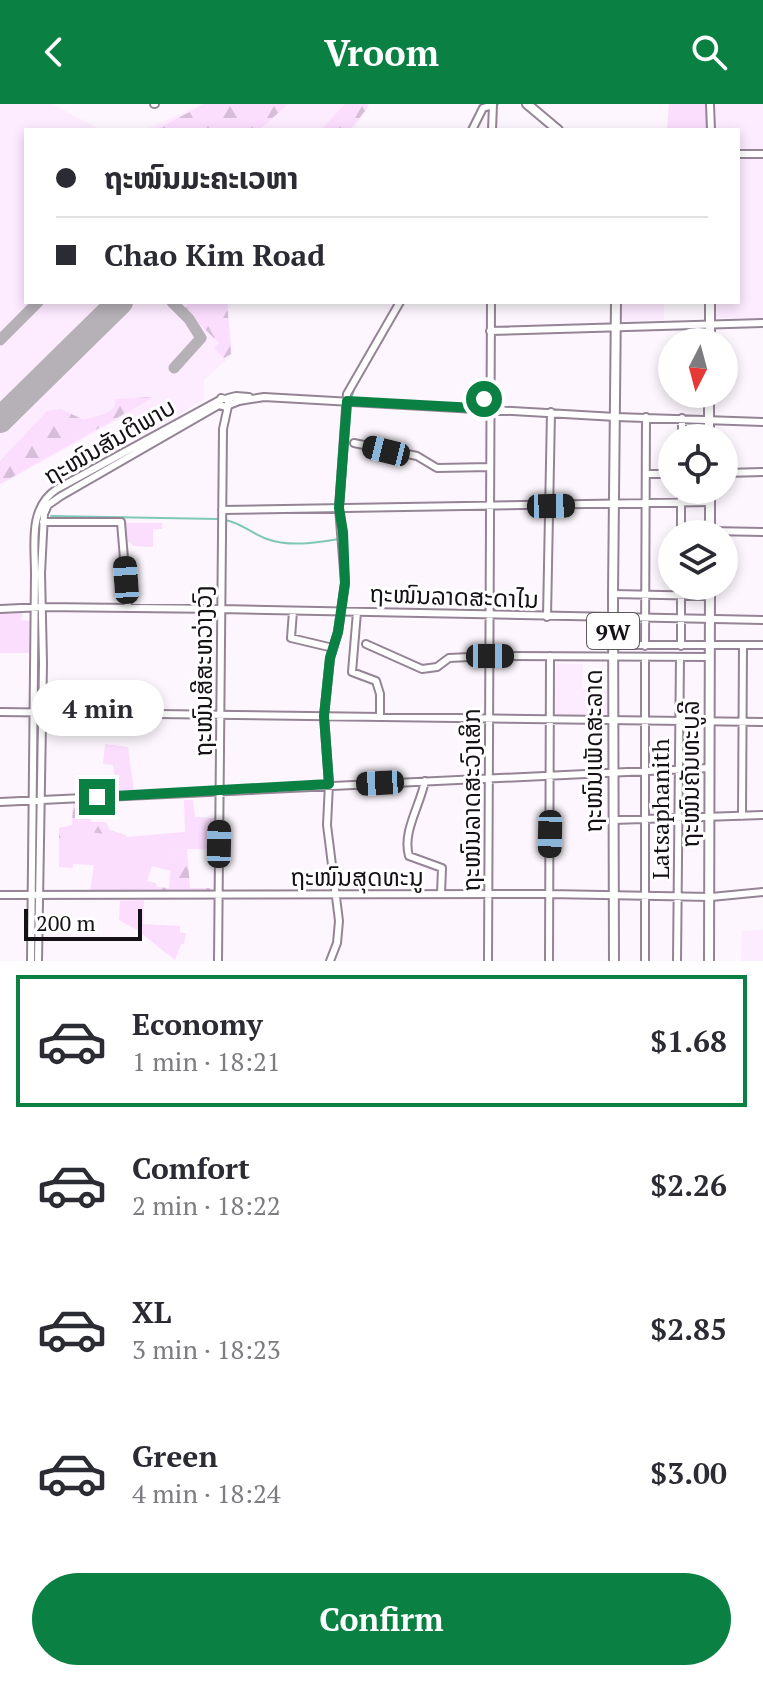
<!DOCTYPE html>
<html lang="en">
<head>
<meta charset="utf-8">
<style>
  body { margin:0; font-family:"PT Serif","Noto Sans Lao",serif; background:#f2f2f3; color:#2b2b33; height:100vh; display:flex; flex-direction:column; font-size:30px; white-space:nowrap }
  * { box-sizing:border-box; margin:0 }
  p { font-size:26px; color:#7c7c81 }
  .icon { flex:none; width:44px; height:44px; fill:none; stroke:currentColor; stroke-width:2; stroke-linecap:round; stroke-linejoin:round }
  .map { position:relative; height:857px; overflow:hidden }
  .details { display:flex; flex-direction:column; background:#fff; flex:1 }
  .details>* { flex:none }
  .top-card { position:absolute; left:24px; top:24px; width:716px; height:176px; border-radius:0px; box-shadow:0 4px 12px #0003; display:grid; align-content:center; height:176px; padding:0 32px; background:#fff }
  .needle { width:52px; rotate:186deg }
  .tools { position:absolute; left:658px; top:224px; display:grid; gap:16px }
  .tools a { display:grid; place-items:center; width:80px; height:80px; border-radius:50%; background:#fff; box-shadow:0 4px 12px #0003; font-size:40px }
  .scale { position:absolute; left:24px; bottom:20px; width:118px; box-sizing:border-box; padding-left:8px; border:4px solid #161017; border-top:0; font-size:22px; line-height:28px; white-space:nowrap; color:#161017; -webkit-text-stroke:6px #fff; paint-order:stroke }
  .end { position:absolute; width:36px; height:36px; margin:-18px; border:10px solid #0b8043; background:#fff; box-shadow:0 0 0 4px #fff }
  .from { border-radius:50% }
  .bubble { position:absolute; height:56px; border-radius:28px; background:#fff; box-shadow:0 4px 12px #0003; font-size:26px; font-weight:700; line-height:56px; text-align:center }
  .car { position:absolute; width:24px; height:48px; margin:-24px -12px; border-radius:10px; box-shadow:0 0 6px 2px #0007; background:linear-gradient(#222 24%,#8ab4d8 0 40%,#222 0 76%,#8ab4d8 0 86%,#222 0) }
  .top-card b { display:flex; align-items:center; gap:28px; height:76px; font-size:30px }
  .top-card b+b { border-top:2px solid #e1e1e2 }
  .top-card i { width:20px; height:20px; background:#2b2b33 }
  ul { padding:14px 0 0; list-style:none }
  li { display:flex; align-items:center; gap:24px; height:132px; margin:0 16px 12px; padding:0 16px; border:4px solid transparent; border-radius:0px }
  li div { flex:1 }
  li b { display:block; font-size:30px }
  li em { font-style:normal; font-weight:700 }
  li.selected { border-color:#0b8043 }
  li>.icon { width:72px; height:72px; stroke-width:1.5 }
  .primary-button { display:flex; gap:16px; margin-top:auto; padding:16px 32px }
  .primary-button a { flex:1; height:92px; border-radius:48px; background:#0b8043; color:#fff; font-size:32px; font-weight:700; line-height:92px; text-align:center }
  header { display:flex; justify-content:space-between; align-items:center; height:104px; padding:0 32px; background:#0b8043; color:#fff; font-size:36px; font-weight:700 }
  .map>svg:first-child { display:block }
  .built { fill:#fdebff }
  .grass { fill:#fbddfd }
  .forest { fill:url(#forest-firs) }
  .lines { fill:none; stroke-linecap:round; stroke-linejoin:round }
  .stream { stroke:#7fc8b8; stroke-width:2 }
  .taxiway { stroke:#b6b0b7; stroke-width:11 }
  .runway { stroke:#b6b0b7; stroke-width:26 }
  .minor-casing { stroke:#948496; stroke-width:10 }
  .major-casing { stroke:#948496; stroke-width:12 }
  .minor { stroke:#fff; stroke-width:6 }
  .major { stroke:#fff; stroke-width:8 }
  .route { stroke:#0b8043; stroke-width:10 }
  .labels { text-anchor:middle; dominant-baseline:central; stroke-width:6; stroke-linejoin:round; paint-order:stroke }
  .shield { fill:#fff; stroke:#5c585d; stroke-width:2 }
  .shield-label { font-size:22px; font-weight:bold; fill:#161017 }
  .street-label { font-size:24px; fill:#161017; stroke:#fff }
</style>
</head>
<body>
<header><svg class="icon" aria-label="back" viewBox="0 0 24 24"><path d="M15 5l-7 7 7 7"/></svg>Vroom<svg class="icon" aria-label="search" viewBox="0 0 24 24"><circle cx="10" cy="10" r="6"/><path d="M15 15l6 6"/></svg></header>
<div class="map">
<svg width="763" height="857" viewBox="0 0 763 857">
  <defs>
    <pattern id="forest-firs" width="22" height="20" patternUnits="userSpaceOnUse" patternTransform="scale(2)"><rect width="22" height="20" fill="#fbddfd"/><path d="M5 1l3.5 6h-7zM16 11l3.5 6h-7z" fill="#d6bdd8"/></pattern>
  </defs>
  <rect width="100%" height="100%" fill="#fdf6fe"/>
  <path class="built" d="M0 0H52L101 26H26V198H228L232 251 204 276V295L139 335 126 311 0 381Z
    M202 0H368L369 2 353 26H144Z
    M716 0H763V47H738V26H716Z
    M738 52 763 53V214H716V198H738Z
    M622 198H664V216L625 217 622 214Z
    M557 560H583L582 585 610 586 609 613 554 612 555 563Z
    M763 826V857H741L742 827Z"/>
  <path class="grass" d="M669 0H707V26H667Z
    M124 419H162V425H153V443L133 442 130 438 125 439Z
    M23 506 21 516 30 517V549H0V508Z
    M105 640 128 643 134 688 117 689 113 661 103 660Z
    M184 696H193L195 713 216 714V746L187 745 172 748 171 767 152 762 147 777 151 780 148 787 90 788 94 761 73 760V764L59 763V724L72 722 126 733 185 728Z
    M144 796 143 820 180 822V829H186L184 840H181L175 856 137 826 119 816 120 797Z"/>
  <path class="forest" d="M205 0H288L259 26H155Z
    M345 0H367L368 3 350 26H321Z
    M188 198H227L231 250 224 254 214 244 219 239 185 206Z
    M154 293 0 380V357L47 307 61 305 84 316 107 309 114 304 116 295Z
    M73 699H90L87 709H90L91 718H106L110 726 126 731V734L80 726 69 731 68 744 59 741V724L72 721Z
    M187 745 190 784H211V788L148 787 151 780 147 777 156 779 157 783 169 784 172 748Z"/>
  <g class="lines">
    <path class="stream" d="M497 1 498 0
      M352 292 355 282
      M343 399 351 302
      M344 408 348 477
      M51 412 218 415
      M225 416C242 419 252 430 267 435 289 443 316 439 339 435"/>
    <path class="taxiway" d="M172 198 189 215 201 234 174 264
      M0 236 38 198"/>
    <path class="runway" d="M0 316 120 198"/>
    <defs>
      <path id="minor" d="M154 0H155
        M710 0 711 26
        M472 26 483 4 493 1
        M492 26 493 0
        M738 50H763
        M490 227 763 219
        M228 294 236 292 249 293
        M229 301 239 297 264 293 616 313 763 318
        M475 304 489 286
        M682 334V314
        M354 339 417 352 437 364 490 363
        M724 369 763 368
        M646 370H672
        M222 406 710 398
        M43 418H121L128 504
        M710 427 763 428
        M681 430V386
        M613 490 710 492
        M0 505 43 503 221 505 763 516
        M293 507 291 534 333 544
        M357 508 352 568 376 577 380 590V613
        M547 513 551 308
        M366 540 422 565 437 563 449 554 490 552 710 553
        M613 541H763
        M645 542 646 313
        M681 542V482
        M0 608 763 618
        M425 677C420 702 402 728 409 752L442 764 441 790
        M0 698 710 664
        M742 712 743 541
        M613 716 763 711
        M0 791 549 790 711 793 763 788
        M31 857 35 470C35 440 28 404 57 385L220 296
        M38 857 43 559 41 469 44 410 48 401 61 392 219 301 227 303 229 296 221 294 219 301
        M218 857 223 325 228 302
        M330 857 337 839 339 817 327 721 329 680 324 612 330 554 338 528 345 479 339 404 347 290 400 198
        M488 857 491 198
        M549 857 550 552
        M645 857V553
        M677 857 680 553"/>
      <path id="major" d="M527 0 558 26
        M710 238V198
        M709 334V290
        M710 386V430
        M614 857 613 490 616 198
        M709 857 710 482"/>
    </defs>
    <use href="#minor" class="minor-casing"/>
    <use href="#major" class="major-casing"/>
    <use href="#minor" class="minor"/>
    <use href="#major" class="major"/>
  </g>
  <g class="lines">
    <path class="route" d="M97 693 329 680 324 612 330 554 338 528 345 479 343 428 339 404 347 297 475 304 484 295"/>
  </g>
  <g class="labels">
    <rect class="shield" x="587" y="509" width="52" height="36" rx="6"/>
    <g class="shield-label">
      <text x="613" y="527">9W</text>
    </g>
    <g class="street-label">
      <text transform="translate(109 337) rotate(-30)">ຖະໜົນສັນຕິພາບ</text>
      <text transform="translate(454 492) rotate(2)">ຖະໜົນລາດສະດາໄນ</text>
      <text transform="translate(203 567) rotate(-90)">ຖະໜົນສີສະຫວ່າງວົງ</text>
      <text transform="translate(593 647) rotate(-90)">ຖະໜົນເພັດສະລາດ</text>
      <text transform="translate(690 670) rotate(-90)">ຖະໜົນຄັນທະບູລີ</text>
      <text transform="translate(471 696) rotate(-90)">ຖະໜົນລາດສະວົງເສິກ</text>
      <text transform="translate(660 705) rotate(-90)">Latsaphanith</text>
      <text x="357" y="773">ຖະໜົນສຸດທະນູ</text>
    </g>
  </g>
</svg>
<div class="tools">
<a><svg class="needle" viewBox="-14 -14 28 28"><path d="M0-13l5 13h-10z" fill="#e53935"/><path d="M0 13l5-13h-10z" fill="#7c7c81"/></svg></a>
<a><svg class="icon" aria-label="locate" viewBox="0 0 24 24"><circle cx="12" cy="12" r="6"/><path d="M12 2v4M12 18v4M2 12h4M18 12h4"/></svg></a>
<a><svg class="icon" aria-label="layers" viewBox="0 0 24 24"><path d="M12 4l9 5-9 5-9-5zM3 14l9 5 9-5"/></svg></a>
</div>
<div class="scale">200 m</div>
<i class="end from" style="left:484px;top:295px"></i>
<i class="end" style="left:97px;top:693px"></i>
<div class="bubble" style="left:32px;top:576px;width:132px">4 min</div>
<i class="car" style="left:386px;top:347px;rotate:284deg"></i>
<i class="car" style="left:551px;top:402px;rotate:89deg"></i>
<i class="car" style="left:126px;top:476px;rotate:356deg"></i>
<i class="car" style="left:490px;top:552px;rotate:90deg"></i>
<i class="car" style="left:380px;top:679px;rotate:267deg"></i>
<i class="car" style="left:550px;top:730px;rotate:181deg"></i>
<i class="car" style="left:219px;top:740px;rotate:1deg"></i>
<div class="top-card">
<b><i class="from"></i>ຖະໜົນມະຄະເວຫາ</b>
<b><i></i>Chao Kim Road</b>
</div>
</div>
<section class="details">
<ul>
<li class="selected"><svg class="icon" aria-label="car" viewBox="0 0 24 24"><path d="M5 17H2v-5l4-1 3-4h7l3 4 3 1v5h-3M9 17h6M6 11h13"/><circle cx="7" cy="17" r="2"/><circle cx="17" cy="17" r="2"/></svg><div><b>Economy</b><p>1 min · 18:21</p></div><em>$1.68</em></li>
<li><svg class="icon" aria-label="car" viewBox="0 0 24 24"><path d="M5 17H2v-5l4-1 3-4h7l3 4 3 1v5h-3M9 17h6M6 11h13"/><circle cx="7" cy="17" r="2"/><circle cx="17" cy="17" r="2"/></svg><div><b>Comfort</b><p>2 min · 18:22</p></div><em>$2.26</em></li>
<li><svg class="icon" aria-label="car" viewBox="0 0 24 24"><path d="M5 17H2v-5l4-1 3-4h7l3 4 3 1v5h-3M9 17h6M6 11h13"/><circle cx="7" cy="17" r="2"/><circle cx="17" cy="17" r="2"/></svg><div><b>XL</b><p>3 min · 18:23</p></div><em>$2.85</em></li>
<li><svg class="icon" aria-label="car" viewBox="0 0 24 24"><path d="M5 17H2v-5l4-1 3-4h7l3 4 3 1v5h-3M9 17h6M6 11h13"/><circle cx="7" cy="17" r="2"/><circle cx="17" cy="17" r="2"/></svg><div><b>Green</b><p>4 min · 18:24</p></div><em>$3.00</em></li>
</ul>
<div class="primary-button"><a>Confirm</a></div>
</section>
</body>
</html>
